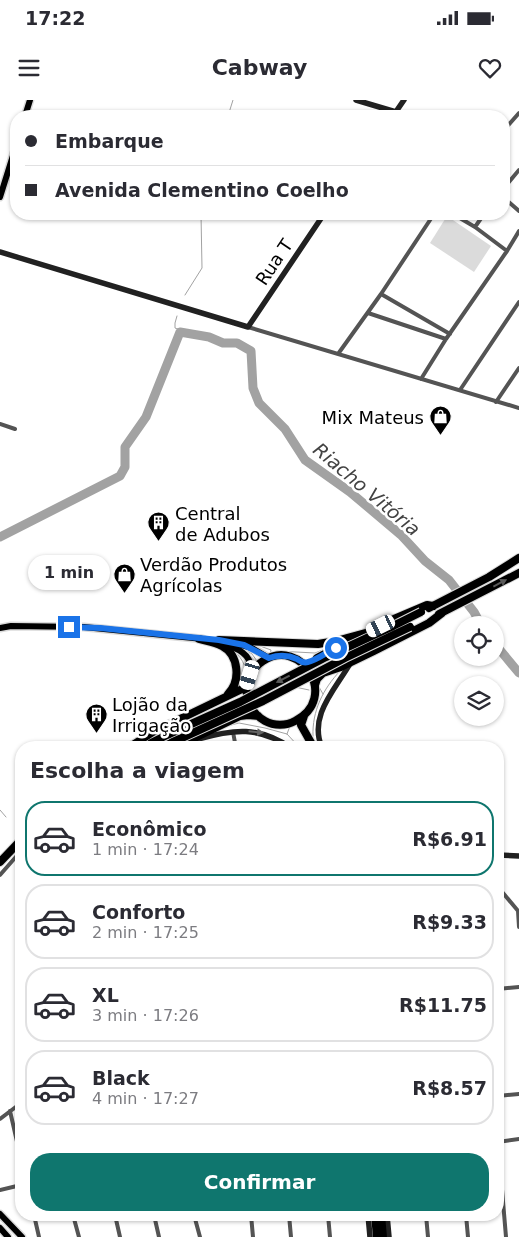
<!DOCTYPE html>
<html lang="pt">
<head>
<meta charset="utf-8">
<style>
  body { margin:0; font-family:"DejaVu Sans",sans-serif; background:#f2f2f3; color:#2b2b33; height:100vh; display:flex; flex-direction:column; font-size:19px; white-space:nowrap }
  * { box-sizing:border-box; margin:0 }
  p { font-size:16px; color:#7c7c81 }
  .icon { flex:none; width:28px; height:28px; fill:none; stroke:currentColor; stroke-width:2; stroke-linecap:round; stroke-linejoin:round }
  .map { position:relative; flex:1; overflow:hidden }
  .sheet { position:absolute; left:15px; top:641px; width:489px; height:480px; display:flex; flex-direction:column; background:#fff; border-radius:20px; box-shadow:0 1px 4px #0004 }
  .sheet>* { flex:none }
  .banner { position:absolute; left:10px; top:10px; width:500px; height:110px; border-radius:20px; box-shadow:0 1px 4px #0004; display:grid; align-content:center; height:110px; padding:0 15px; background:#fff }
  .controls { position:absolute; left:454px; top:516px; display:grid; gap:10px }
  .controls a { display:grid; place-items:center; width:50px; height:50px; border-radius:50%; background:#fff; box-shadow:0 1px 4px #0004; font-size:25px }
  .end { position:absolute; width:22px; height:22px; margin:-11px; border:6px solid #1a73e8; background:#fff; box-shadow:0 0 0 2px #fff }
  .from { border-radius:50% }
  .bubble { position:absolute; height:35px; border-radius:18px; background:#fff; box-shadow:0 1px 4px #0004; font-size:16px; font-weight:600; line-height:35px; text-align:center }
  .car { position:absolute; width:15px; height:30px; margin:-15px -8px; border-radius:6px; box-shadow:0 0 4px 1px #0007; background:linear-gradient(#fff 24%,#345 0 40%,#fff 0 76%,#345 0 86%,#fff 0) }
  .banner b { display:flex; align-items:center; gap:18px; height:48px; font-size:19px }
  .banner b+b { border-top:1px solid #e1e1e2 }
  .banner i { width:12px; height:12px; background:#2b2b33 }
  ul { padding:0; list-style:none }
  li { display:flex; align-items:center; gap:15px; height:75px; margin:0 10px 8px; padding:0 5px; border:2px solid #e1e1e2; border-radius:20px }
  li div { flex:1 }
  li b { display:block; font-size:19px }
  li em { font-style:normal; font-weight:600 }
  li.current { border-color:#0f766e }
  li>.icon { width:45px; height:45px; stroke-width:1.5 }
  h2 { padding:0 15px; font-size:22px; line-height:60px }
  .button { display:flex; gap:10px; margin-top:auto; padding:10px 15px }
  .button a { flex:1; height:58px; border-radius:20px; background:#0f766e; color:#fff; font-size:20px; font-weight:600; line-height:58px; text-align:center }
  .status { display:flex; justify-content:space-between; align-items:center; height:35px; padding:0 25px; background:#fff; direction:ltr }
  .status svg { height:14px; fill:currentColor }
  header { display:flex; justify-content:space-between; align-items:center; height:65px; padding:0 15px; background:#fff; font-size:22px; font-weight:600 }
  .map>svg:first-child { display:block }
  .green { fill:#dbdbdb }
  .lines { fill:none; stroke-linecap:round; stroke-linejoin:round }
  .stream { stroke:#a2a2a2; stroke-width:1 }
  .river { stroke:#a2a2a2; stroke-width:9 }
  .primary-casing { stroke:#dbdbdb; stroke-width:9 }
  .highway-casing { stroke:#dbdbdb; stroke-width:10 }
  .street { stroke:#545454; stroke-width:4 }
  .secondary { stroke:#212121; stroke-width:5.5 }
  .primary { stroke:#000; stroke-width:6 }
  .highway { stroke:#000; stroke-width:8 }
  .highway-bridge-casing { stroke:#dbdbdb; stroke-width:10; stroke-linecap:butt }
  .highway-bridge { stroke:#000; stroke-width:8 }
  .oneway { fill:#595959 }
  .oneway2 { fill:#646464 }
  .route { stroke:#1a73e8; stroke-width:6 }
  .labels { text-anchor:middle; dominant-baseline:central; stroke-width:5; stroke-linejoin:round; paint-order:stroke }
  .street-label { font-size:18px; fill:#000; stroke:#fff }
  .poi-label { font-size:18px; fill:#000; stroke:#fff; text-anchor:start }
  .water-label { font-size:19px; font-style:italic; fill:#434343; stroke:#fff }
</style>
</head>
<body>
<div class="status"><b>17:22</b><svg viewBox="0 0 49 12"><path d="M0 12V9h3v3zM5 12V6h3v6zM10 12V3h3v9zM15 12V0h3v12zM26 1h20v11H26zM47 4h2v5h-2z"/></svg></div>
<header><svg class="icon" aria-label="menu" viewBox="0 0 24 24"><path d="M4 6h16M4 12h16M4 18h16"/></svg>Cabway<svg class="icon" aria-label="heart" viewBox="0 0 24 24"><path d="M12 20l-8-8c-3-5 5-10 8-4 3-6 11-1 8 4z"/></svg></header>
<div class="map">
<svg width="519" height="1137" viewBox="0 0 519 1137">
  <rect width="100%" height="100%" fill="#fff"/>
  <path class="green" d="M447 116 491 146 474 172 430 143Z"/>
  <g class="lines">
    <path class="stream" d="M228 16 233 0
      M185 195 202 168 201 114
      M177 216 175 223V228L180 230V232
      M260 546 271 550 270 555
      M243 548 252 554 257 561
      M234 551C244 560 248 569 244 582
      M277 551 315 553 330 547
      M296 579 303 573
      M295 587 309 590
      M319 587 323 594
      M227 626 239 623 265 628 287 634 300 648
      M287 634 290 626
      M313 636C312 611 323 589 340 571
      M0 710 6 717"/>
    <path class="river" d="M0 437 120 376 125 367V347L146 317 180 232 209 237 223 243H237L251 251 253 288 259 303 285 329 305 360 350 392 401 435 425 461 449 480 474 512 481 525
      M495 544 519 573"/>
    <defs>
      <path id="primary" d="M25 16 30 0
        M0 97 16 46
        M0 528 11 526 84 527 203 539
        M220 543C235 547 255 554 250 574
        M235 543 252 548 269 558
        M0 1114 22 1137
        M0 1128 8 1137"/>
      <path id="highway" d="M429 508 489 477 519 458
        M439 514 519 473
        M366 533 394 519 427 505 433 506
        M199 539C206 541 215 542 222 546 239 555 241 581 228 594
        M219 540 318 544 336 541 369 532
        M317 558 351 540
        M315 585 317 579 323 573 341 567 374 551 429 523 442 513
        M304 616 301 625 314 648
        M180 645 240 616 248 615 258 616
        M128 648 153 632 240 590C241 590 246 586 247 585 248 583 248 581 249 578 251 571 257 565 263 561 301 536 340 598 295 621 286 626 274 626 265 621 251 613 247 602 246 586
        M147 648 151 643 169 634
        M161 648 173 642
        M0 762 21 740
        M375 1115 377 1137
        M381 1115 383 1137"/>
    </defs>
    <use href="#primary" class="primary-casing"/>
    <use href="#highway" class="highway-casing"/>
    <path class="street" d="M504 30 519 13
      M504 88 519 70
      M504 98 519 111
      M453 114 475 127 507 151
      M475 127 484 114
      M381 194 450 234
      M368 213 446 239
      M248 227 519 308
      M338 254 381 194 434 114
      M421 279 446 239 507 151 519 131
      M460 290 519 202
      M496 302 519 268
      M0 324 15 329
      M233 632 236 648
      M0 775 21 751
      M498 787 519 812
      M518 811 519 827
      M498 889 519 887
      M498 996 519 994
      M10 1011 21 1059
      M0 1019 21 1003
      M498 1042 506 1137
      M498 1042 519 1039
      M0 1090 21 1085
      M34 1115 39 1137
      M73 1115 79 1137
      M115 1115 120 1137
      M154 1115 159 1137
      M194 1115 200 1137
      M251 1115 253 1137
      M289 1115 291 1137
      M328 1115 330 1137
      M426 1115 428 1137
      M466 1115 468 1137"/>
    <path class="secondary" d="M356 0 396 12
      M393 16 404 0
      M0 152 248 227 324 114
      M198 639C234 629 259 626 291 648
      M322 648C308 615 336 589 351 562
      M498 755 519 756
      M368 1115 370 1137
      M387 1115 389 1137"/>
    <use href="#primary" class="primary"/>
    <use href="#highway" class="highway"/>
    <defs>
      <path id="highway-bridge" d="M169 634 240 602 326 557 393 526 421 512
        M173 642 263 601 345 558 410 527"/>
    </defs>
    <use href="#highway-bridge" class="highway-bridge-casing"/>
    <use href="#highway-bridge" class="highway-bridge"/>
  </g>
  <defs><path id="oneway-solid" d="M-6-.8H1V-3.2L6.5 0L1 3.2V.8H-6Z" transform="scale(1.25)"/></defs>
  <g class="oneway">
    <use href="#oneway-solid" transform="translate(500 483) rotate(-28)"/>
    <use href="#oneway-solid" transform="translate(283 579) rotate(153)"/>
  </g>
  <use class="oneway2" href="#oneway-solid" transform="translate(256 632) rotate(6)"/>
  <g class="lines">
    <path class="route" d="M69 527 100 528 219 540 244 545 269 558C278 555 288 555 297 559 300 561 303 564 308 562 315 561 329 551 336 548"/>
  </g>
  <defs>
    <symbol id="shop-pin" viewBox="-11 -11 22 30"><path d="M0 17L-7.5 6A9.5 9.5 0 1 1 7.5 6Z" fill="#000" stroke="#fff"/><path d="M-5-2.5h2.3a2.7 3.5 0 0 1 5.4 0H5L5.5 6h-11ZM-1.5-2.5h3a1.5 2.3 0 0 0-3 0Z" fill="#fff"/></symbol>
    <symbol id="building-pin" viewBox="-11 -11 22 30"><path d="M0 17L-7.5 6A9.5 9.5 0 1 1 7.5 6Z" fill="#000" stroke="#fff"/><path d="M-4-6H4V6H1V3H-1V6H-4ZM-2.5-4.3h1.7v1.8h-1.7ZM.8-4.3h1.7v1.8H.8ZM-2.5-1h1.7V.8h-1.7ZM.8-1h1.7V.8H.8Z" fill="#fff"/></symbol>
  </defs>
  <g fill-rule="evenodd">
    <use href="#shop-pin" x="428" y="304" width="25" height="34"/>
    <use href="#building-pin" x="146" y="410" width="25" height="34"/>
    <use href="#shop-pin" x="112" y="462" width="25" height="34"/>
    <use href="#building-pin" x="84" y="602" width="25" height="34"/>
  </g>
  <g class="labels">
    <g class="street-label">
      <text transform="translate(274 162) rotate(-56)">Rua T</text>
    </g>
    <g class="poi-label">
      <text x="424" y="317" text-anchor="end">Mix Mateus</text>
      <text x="175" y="413">Central<tspan x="175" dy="21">de Adubos</tspan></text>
      <text x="140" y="464">Verdão Produtos<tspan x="140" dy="21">Agrícolas</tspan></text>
      <text x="112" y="604">Lojão da<tspan x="112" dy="21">Irrigação</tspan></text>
    </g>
    <g class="water-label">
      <text transform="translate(367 389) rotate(40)">Riacho Vitória</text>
    </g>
  </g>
</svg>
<div class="controls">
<a><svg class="icon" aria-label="locate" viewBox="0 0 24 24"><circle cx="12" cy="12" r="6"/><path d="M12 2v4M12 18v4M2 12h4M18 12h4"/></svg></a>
<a><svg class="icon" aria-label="layers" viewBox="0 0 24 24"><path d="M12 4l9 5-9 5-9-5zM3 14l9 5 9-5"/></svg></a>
</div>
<i class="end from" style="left:336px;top:548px"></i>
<i class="end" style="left:69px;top:527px"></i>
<div class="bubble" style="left:28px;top:455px;width:82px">1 min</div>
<i class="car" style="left:381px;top:526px;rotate:244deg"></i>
<i class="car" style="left:250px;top:575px;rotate:197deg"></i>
<div class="banner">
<b><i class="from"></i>Embarque</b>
<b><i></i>Avenida Clementino Coelho</b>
</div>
<section class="sheet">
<h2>Escolha a viagem</h2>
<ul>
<li class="current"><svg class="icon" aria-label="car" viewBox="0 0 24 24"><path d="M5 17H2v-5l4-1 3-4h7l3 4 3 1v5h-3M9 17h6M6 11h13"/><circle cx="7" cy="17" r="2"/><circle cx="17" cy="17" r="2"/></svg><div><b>Econômico</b><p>1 min · 17:24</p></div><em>R$6.91</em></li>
<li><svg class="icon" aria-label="car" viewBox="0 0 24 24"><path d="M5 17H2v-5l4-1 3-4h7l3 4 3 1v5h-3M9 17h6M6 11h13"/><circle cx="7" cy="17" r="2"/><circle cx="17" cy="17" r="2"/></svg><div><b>Conforto</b><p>2 min · 17:25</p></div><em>R$9.33</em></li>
<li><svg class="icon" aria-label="car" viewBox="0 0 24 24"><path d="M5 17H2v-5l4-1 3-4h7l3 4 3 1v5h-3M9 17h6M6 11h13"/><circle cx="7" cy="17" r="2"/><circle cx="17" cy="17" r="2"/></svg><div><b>XL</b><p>3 min · 17:26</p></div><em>R$11.75</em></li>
<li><svg class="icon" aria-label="car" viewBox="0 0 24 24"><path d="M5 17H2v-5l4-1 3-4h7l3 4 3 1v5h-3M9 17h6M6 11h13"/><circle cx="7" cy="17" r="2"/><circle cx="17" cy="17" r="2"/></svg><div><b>Black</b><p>4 min · 17:27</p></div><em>R$8.57</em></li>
</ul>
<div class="button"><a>Confirmar</a></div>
</section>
</div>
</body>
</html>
